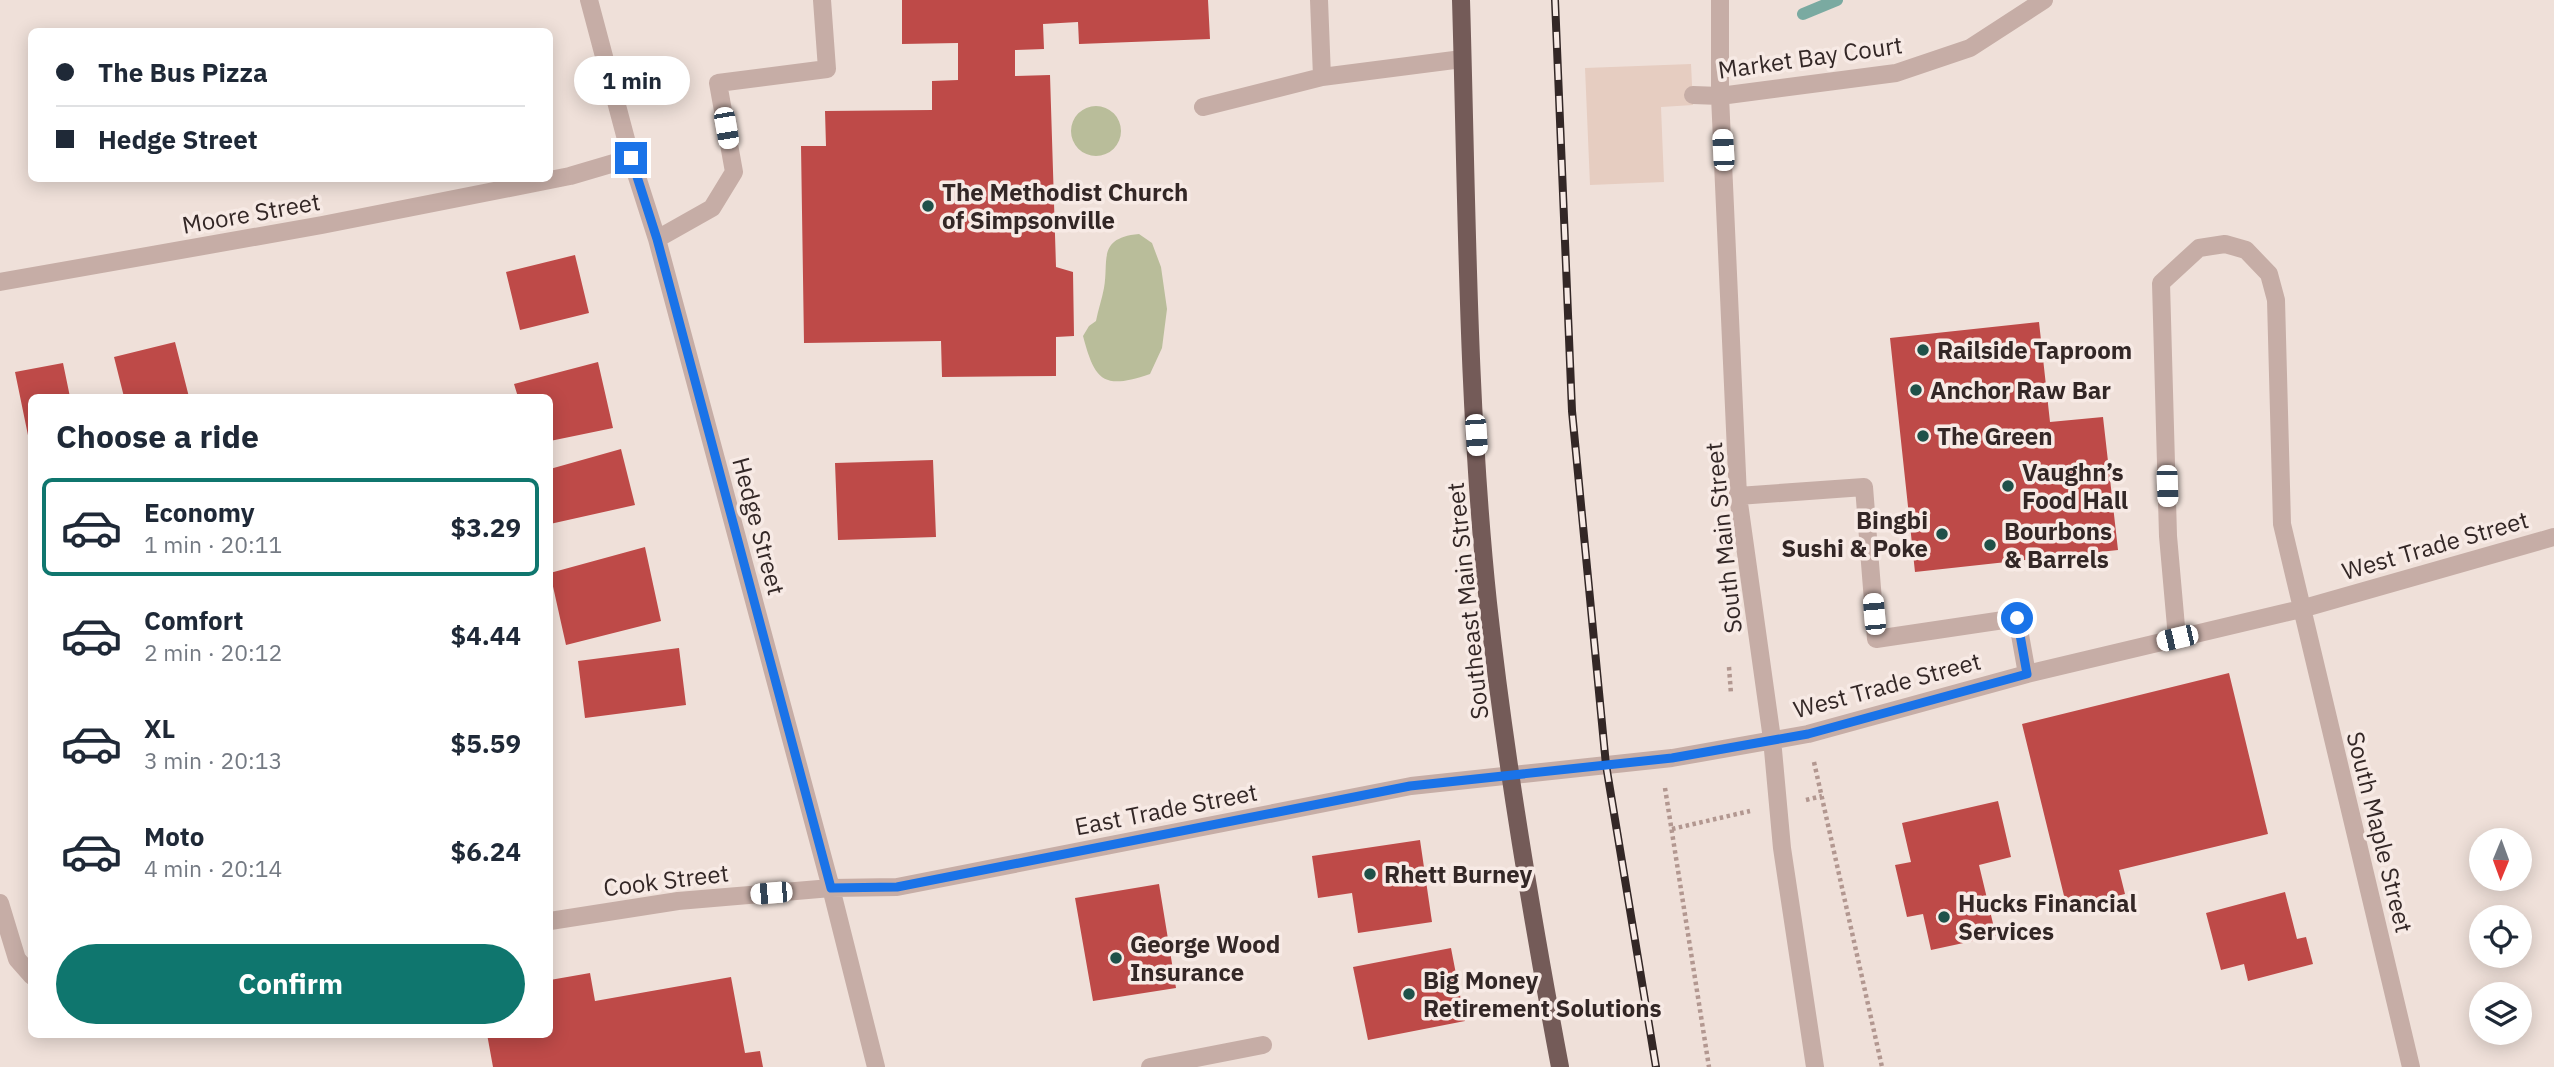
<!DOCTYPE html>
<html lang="en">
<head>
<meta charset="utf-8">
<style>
  body { margin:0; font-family:"IBM Plex Sans",sans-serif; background:#f2f2f3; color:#1f2937; height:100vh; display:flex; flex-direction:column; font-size:26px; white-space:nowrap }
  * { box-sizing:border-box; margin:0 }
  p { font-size:23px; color:#747a83 }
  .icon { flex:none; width:38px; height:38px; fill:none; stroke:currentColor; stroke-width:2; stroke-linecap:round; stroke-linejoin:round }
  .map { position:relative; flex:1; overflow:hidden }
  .side { position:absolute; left:28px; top:394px; width:525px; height:644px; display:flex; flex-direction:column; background:#fff; border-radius:10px; box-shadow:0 4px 18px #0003 }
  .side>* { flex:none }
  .top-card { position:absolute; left:28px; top:28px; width:525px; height:154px; border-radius:10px; box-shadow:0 4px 18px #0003; display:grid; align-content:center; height:154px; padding:0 28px; background:#fff }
  .needle { width:46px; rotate:181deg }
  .fabs { position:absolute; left:2469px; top:828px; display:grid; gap:14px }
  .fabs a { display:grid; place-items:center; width:63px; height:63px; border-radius:50%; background:#fff; box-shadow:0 4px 18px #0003; font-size:35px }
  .end { position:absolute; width:32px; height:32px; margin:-16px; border:9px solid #1a73e8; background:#fff; box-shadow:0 0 0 4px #fff }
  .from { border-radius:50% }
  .bubble { position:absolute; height:49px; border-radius:24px; background:#fff; box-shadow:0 4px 18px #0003; font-size:23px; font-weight:800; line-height:49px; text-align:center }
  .car { position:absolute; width:21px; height:42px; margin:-21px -10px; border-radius:9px; box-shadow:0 0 5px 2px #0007; background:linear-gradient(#fff 24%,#345 0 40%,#fff 0 76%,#345 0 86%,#fff 0) }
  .top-card b { display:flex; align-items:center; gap:24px; height:66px; font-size:26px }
  .top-card b+b { border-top:2px solid #e0e1e3 }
  .top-card i { width:18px; height:18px; background:#1f2937 }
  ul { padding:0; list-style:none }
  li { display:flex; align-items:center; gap:21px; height:98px; margin:0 14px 10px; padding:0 14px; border:4px solid transparent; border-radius:10px }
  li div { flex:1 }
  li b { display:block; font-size:26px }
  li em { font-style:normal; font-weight:800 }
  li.active { border-color:#0f766e }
  li>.icon { width:63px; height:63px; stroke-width:1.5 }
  h2 { padding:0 28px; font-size:32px; line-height:84px }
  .primary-button { display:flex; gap:14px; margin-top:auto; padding:14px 28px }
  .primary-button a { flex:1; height:80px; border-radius:42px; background:#0f766e; color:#fff; font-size:28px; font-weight:800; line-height:80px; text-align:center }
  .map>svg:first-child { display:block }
  .green { fill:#b9bd9a }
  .plaza { fill:#e6cdc1 }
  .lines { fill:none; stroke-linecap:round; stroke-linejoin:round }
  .stream { stroke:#7aaaa1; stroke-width:12 }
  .building { fill:#be4a48 }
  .path { stroke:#b29790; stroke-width:4.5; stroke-dasharray:3.5 3.5; stroke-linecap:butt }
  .minor { stroke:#c6ada6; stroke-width:18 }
  .major { stroke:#745b58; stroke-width:18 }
  .rail-casing { stroke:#332726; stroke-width:8 }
  .rail { stroke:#f7eae5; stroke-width:5; stroke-dasharray:16; stroke-linecap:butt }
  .route { stroke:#1a73e8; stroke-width:9 }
  .poi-dot { fill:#1f5149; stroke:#f7eae5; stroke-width:2.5 }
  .labels { text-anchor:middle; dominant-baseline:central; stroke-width:7; stroke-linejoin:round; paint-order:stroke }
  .street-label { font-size:24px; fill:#332726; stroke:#f7eae5 }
  .poi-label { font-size:24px; font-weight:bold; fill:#332726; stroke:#f7eae5; text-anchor:start }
</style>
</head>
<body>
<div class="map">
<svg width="2554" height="1067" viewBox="0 0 2554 1067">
  <rect width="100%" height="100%" fill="#efe0d9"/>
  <path class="green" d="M1071 131a25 25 0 1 1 50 0a25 25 0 1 1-50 0Z
    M1139 234 1152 243 1161 267 1167 309 1162 348 1150 374C1103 390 1095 381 1083 336L1089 326 1096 321C1098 310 1102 299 1104 288 1109 260 1097 238 1139 234Z"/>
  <path class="plaza" d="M1691 64 1693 105 1661 107 1664 182 1590 185 1585 68Z"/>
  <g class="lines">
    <path class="stream" d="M1803 14 1837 0"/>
  </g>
  <path class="building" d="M902 0H1208L1210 39 1079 44 1078 22 1043 24 1044 49 1015 50V76L1050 75 1056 267 1073 272 1074 336 1056 337V376L942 377 941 341 804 343 801 146H826L825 111 932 110V81L958 80V43L902 44Z
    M575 255 589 313 520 330 506 272Z
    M2039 322 2050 422 2103 417 2118 550 1915 572 1890 338Z
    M175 342 189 397H124L114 357Z
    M598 362 613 428 550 441V397H518L514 384Z
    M63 363 70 397H32L30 445 15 372Z
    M621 449 635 505 550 524V469Z
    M933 460 936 537 838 540 835 463Z
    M645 547 661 621 566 645 550 573Z
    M679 648 686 705 585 718 578 661Z
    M2229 673 2268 834 2119 870 2125 894 2067 908 2022 724Z
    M1998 801 2011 857 1979 865 1996 936 1931 950 1923 914 1907 917 1895 865 1911 862 1902 823Z
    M1420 840 1432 922 1358 933 1352 893 1318 898 1312 856Z
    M1159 884 1176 988 1093 1001 1075 898Z
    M2285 892 2297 939 2306 937 2313 964 2248 981 2244 964 2221 970 2206 913Z
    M1451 948 1465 1021 1368 1040 1353 967Z
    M590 973 595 1001 731 977 745 1053 760 1051 763 1067H493L487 1034H550V980Z"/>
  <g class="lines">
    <path class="path" d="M1729 667 1731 694
      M1814 762 1882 1067
      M1665 788 1709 1067
      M1806 800 1822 796
      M1672 829 1750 811"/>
    <path class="minor" d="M589 0 631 158 657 239 831 888 876 1067
      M1319 0 1322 77
      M1720 0V96L1738 496 1772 739 1782 848 1815 1067
      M1693 95 1720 96 1896 73 1970 48 2044 0
      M1203 107 1322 77 1462 59
      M657 239 712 208 734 172 718 83 827 69 822 0
      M0 282 322 225 570 176 631 158
      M1738 496 1864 487 1876 639 2017 618 2027 674
      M2177 638 2168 536 2161 283 2199 248 2225 244 2246 250 2269 274 2276 300 2282 524 2411 1067
      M0 903 17 959 32 976
      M550 921 678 901 831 888 897 887 1411 786 1672 758 1808 734 2027 674 2301 609 2554 537
      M1150 1067 1263 1045"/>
    <path class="major" d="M1461 0C1467 201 1467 403 1488 603 1505 759 1531 913 1560 1067"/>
    <defs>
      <path id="rail" d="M1555 0 1572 411 1606 765 1656 1067"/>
    </defs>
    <use href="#rail" class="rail-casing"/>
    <use href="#rail" class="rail"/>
  </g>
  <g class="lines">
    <path class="route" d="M631 158 657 239 831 888 897 887 1410 786 1672 758 1808 734 2027 674 2017 618"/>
  </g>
  <g class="poi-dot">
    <circle cx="928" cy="206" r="7"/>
    <circle cx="1923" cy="350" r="7"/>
    <circle cx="1916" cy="390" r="7"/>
    <circle cx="1923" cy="436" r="7"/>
    <circle cx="2008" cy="486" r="7"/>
    <circle cx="1942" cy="534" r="7"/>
    <circle cx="1990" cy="545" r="7"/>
    <circle cx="1370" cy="874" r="7"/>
    <circle cx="1944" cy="917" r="7"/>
    <circle cx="1116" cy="958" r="7"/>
    <circle cx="1409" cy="994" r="7"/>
  </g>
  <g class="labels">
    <g class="street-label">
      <text transform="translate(1810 57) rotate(-8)">Market Bay Court</text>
      <text transform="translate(251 213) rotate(-10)">Moore Street</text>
      <text transform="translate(759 526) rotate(75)">Hedge Street</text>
      <text transform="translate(1723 538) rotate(-96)">South Main Street</text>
      <text transform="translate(2435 545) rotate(-16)">West Trade Street</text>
      <text transform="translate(1467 601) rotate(-96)">Southeast Main Street</text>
      <text transform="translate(1887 685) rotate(-15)">West Trade Street</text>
      <text transform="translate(1166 809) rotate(-11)">East Trade Street</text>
      <text transform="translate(2380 832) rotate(76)">South Maple Street</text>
      <text transform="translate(666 880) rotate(-7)">Cook Street</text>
    </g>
    <g class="poi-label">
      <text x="942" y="192">The Methodist Church<tspan x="942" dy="28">of Simpsonville</tspan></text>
      <text x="1937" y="350">Railside Taproom</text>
      <text x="1930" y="390">Anchor Raw Bar</text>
      <text x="1937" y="436">The Green</text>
      <text x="2022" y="472">Vaughn’s<tspan x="2022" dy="28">Food Hall</tspan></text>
      <text x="1928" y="520" text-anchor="end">Bingbi<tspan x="1928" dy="28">Sushi &amp; Poke</tspan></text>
      <text x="2004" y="531">Bourbons<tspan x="2004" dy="28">&amp; Barrels</tspan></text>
      <text x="1384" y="874">Rhett Burney</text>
      <text x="1958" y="903">Hucks Financial<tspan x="1958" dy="28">Services</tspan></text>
      <text x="1130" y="944">George Wood<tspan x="1130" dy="28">Insurance</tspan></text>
      <text x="1423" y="980">Big Money<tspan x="1423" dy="28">Retirement Solutions</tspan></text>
    </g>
  </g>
</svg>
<div class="fabs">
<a><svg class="needle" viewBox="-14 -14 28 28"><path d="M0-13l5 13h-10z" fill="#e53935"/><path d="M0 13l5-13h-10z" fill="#747a83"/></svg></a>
<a><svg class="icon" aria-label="locate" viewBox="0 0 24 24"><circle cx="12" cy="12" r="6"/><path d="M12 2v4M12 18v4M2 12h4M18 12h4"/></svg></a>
<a><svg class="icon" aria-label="layers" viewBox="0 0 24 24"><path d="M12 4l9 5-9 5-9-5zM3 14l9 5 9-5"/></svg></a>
</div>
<i class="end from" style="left:2017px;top:618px"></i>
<i class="end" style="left:631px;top:158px"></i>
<div class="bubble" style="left:574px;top:56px;width:116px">1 min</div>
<i class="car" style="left:726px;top:128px;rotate:170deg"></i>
<i class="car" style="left:1723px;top:150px;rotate:357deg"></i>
<i class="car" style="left:1476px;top:435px;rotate:176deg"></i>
<i class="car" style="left:2167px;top:486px;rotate:178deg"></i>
<i class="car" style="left:1874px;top:614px;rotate:355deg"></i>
<i class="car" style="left:2177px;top:638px;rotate:257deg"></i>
<i class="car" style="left:771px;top:893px;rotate:265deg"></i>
<div class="top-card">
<b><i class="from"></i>The Bus Pizza</b>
<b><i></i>Hedge Street</b>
</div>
<section class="side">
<h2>Choose a ride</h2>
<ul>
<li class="active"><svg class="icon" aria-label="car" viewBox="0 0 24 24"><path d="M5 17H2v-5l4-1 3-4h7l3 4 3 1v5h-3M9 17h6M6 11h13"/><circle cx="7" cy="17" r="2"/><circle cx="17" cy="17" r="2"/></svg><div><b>Economy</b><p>1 min · 20:11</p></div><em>$3.29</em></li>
<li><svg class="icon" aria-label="car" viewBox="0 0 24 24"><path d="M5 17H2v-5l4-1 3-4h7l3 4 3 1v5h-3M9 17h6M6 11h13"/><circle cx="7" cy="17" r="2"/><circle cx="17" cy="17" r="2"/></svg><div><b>Comfort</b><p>2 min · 20:12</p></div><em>$4.44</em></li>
<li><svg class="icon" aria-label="car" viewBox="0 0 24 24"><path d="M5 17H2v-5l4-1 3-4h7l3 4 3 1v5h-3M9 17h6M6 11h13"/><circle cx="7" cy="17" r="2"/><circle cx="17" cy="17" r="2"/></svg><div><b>XL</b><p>3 min · 20:13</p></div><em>$5.59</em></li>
<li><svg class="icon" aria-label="car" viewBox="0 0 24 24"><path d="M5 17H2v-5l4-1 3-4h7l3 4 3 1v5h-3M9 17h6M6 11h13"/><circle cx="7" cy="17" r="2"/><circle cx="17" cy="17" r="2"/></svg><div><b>Moto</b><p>4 min · 20:14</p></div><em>$6.24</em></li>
</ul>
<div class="primary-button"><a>Confirm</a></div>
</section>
</div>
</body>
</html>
